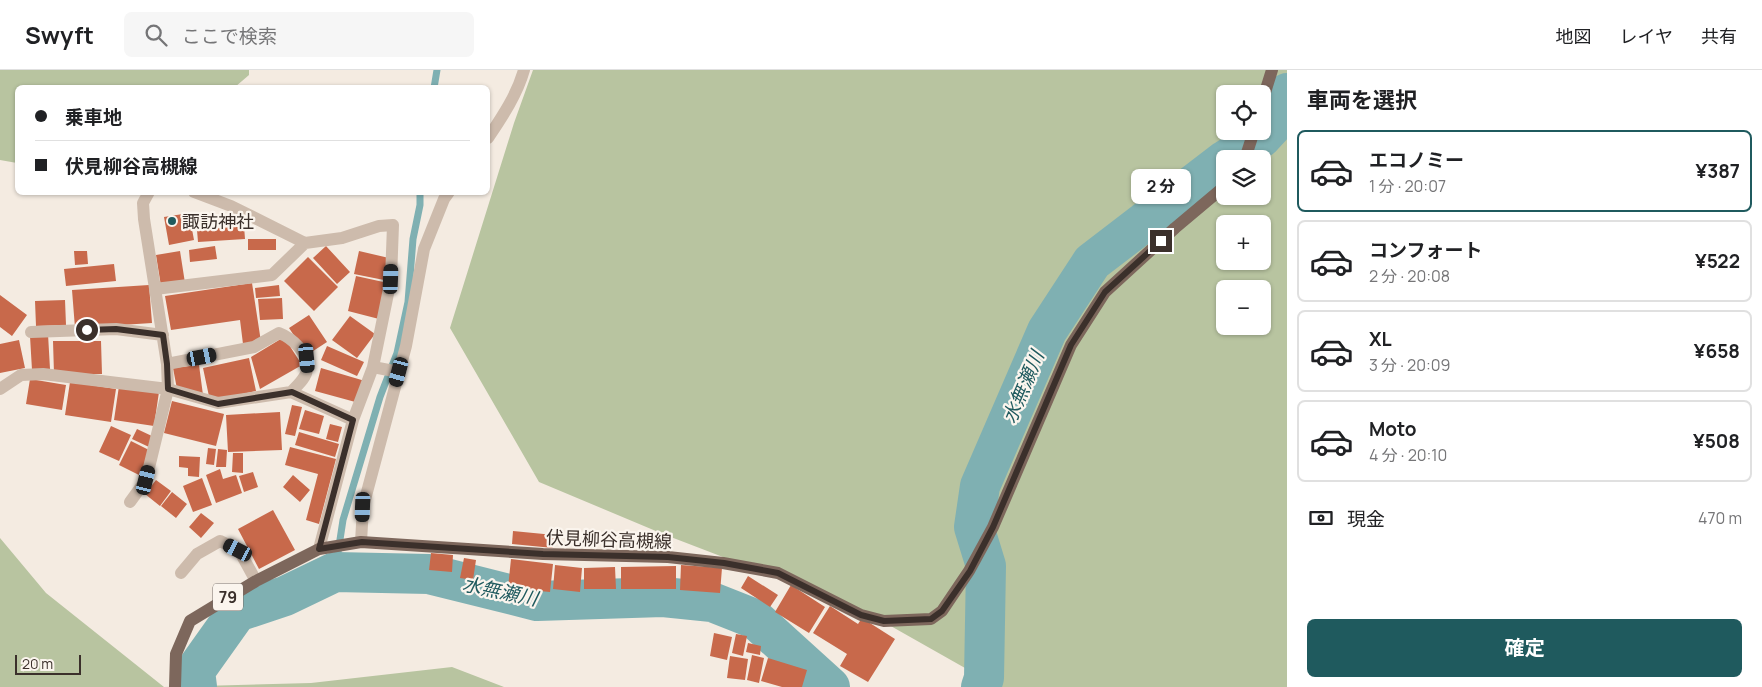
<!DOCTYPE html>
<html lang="ja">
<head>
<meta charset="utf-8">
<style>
  body { margin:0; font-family:Manrope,"Noto Sans JP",sans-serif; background:#f6f6f6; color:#202124; height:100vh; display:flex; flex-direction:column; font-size:19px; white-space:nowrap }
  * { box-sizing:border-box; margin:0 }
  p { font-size:16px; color:#757577 }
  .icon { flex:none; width:28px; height:28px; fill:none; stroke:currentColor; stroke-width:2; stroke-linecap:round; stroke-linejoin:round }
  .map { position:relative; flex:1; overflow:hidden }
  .panel { display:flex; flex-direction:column; background:#fff; width:475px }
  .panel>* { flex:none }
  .guide { position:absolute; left:15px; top:15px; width:475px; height:110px; border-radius:8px; box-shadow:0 1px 4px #0004; display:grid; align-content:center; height:110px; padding:0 20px; background:#fff }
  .buttons { position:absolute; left:1216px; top:15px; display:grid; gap:10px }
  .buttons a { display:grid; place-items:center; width:55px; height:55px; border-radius:8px; background:#fff; box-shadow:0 1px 4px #0004; font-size:25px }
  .scale { position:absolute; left:15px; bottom:12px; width:66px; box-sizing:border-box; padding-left:5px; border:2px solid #3b302b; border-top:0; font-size:14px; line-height:18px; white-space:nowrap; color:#3b302b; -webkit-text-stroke:4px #fbf5ee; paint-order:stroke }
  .end { position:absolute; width:22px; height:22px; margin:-11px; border:6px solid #3b302b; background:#fff; box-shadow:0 0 0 2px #fff }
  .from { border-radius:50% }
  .bubble { position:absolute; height:35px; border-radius:8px; background:#fff; box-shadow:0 1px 4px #0004; font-size:16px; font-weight:700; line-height:35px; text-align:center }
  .car { position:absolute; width:15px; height:30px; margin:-15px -8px; border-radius:6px; box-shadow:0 0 4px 1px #0007; background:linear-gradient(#222 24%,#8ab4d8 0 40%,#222 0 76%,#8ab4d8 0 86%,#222 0) }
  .guide b { display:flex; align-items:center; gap:18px; height:48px; font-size:19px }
  .guide b+b { border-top:1px solid #e0e0e0 }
  .guide i { width:12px; height:12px; background:#202124 }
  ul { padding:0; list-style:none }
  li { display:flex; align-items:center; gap:15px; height:82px; margin:0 10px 8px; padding:0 10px; border:2px solid #e0e0e0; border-radius:8px }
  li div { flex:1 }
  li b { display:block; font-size:19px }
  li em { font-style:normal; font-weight:700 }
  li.on { border-color:#1f5a5e }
  li>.icon { width:45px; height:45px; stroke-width:1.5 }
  h2 { padding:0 20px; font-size:22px; line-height:60px }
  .pay { display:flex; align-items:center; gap:12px; height:55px; padding:0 20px; font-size:19px }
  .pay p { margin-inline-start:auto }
  .primary-button { display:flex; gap:10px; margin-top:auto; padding:10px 20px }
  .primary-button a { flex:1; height:58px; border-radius:8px; background:#1f5a5e; color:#fff; font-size:20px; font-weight:700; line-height:58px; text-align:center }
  header { display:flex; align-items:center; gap:30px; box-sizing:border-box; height:70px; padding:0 25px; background:#fff; border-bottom:1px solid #e0e0e0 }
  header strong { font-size:24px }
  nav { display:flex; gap:28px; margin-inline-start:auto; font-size:18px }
  .search { width:350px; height:45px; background:#f6f6f6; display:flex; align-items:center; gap:12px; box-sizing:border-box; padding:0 18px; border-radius:8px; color:#757577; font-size:19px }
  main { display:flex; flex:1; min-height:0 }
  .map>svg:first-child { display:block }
  .green { fill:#b8c4a0; fill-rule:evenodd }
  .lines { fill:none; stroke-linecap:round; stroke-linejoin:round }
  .stream { stroke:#7fb0b2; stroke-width:7 }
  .river { stroke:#7fb0b2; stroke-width:40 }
  .building { fill:#c8694b }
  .minor { stroke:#cdbbac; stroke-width:12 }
  .major { stroke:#7d675c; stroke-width:12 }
  .route { stroke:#3b302b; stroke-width:6 }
  .poi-dot { fill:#1f5a5e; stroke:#fbf5ee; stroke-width:2 }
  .labels { text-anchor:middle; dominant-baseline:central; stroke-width:4.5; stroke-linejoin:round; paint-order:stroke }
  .shield { fill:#fbf5ee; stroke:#756b66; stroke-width:1 }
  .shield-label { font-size:16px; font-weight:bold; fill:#3b302b }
  .poi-label { font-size:18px; fill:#3b302b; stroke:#fbf5ee; text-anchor:start }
  .street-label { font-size:18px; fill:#3b302b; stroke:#fbf5ee }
  .water-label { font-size:19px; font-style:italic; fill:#1f5a5e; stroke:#fbf5ee }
</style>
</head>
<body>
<header>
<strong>Swyft</strong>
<div class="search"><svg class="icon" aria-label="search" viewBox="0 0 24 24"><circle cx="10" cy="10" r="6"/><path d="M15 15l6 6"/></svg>ここで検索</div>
<nav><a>地図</a><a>レイヤ</a><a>共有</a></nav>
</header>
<main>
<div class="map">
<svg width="1287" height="617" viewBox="0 0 1287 617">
  <rect width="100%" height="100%" fill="#f4ebe1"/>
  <path class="green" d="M0 0H249V5L235 17 18 18 17 93 0 90Z
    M533 0H1287V617H974L965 598 866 542 663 464 539 412 450 258 514 53ZM1225 24H1262V61H1225ZM1225 89H1262V126H1225ZM1225 154H1262V191H1225ZM1225 219H1262V256H1225Z
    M0 468 46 523 164 617 311 613 452 597 504 617H0Z"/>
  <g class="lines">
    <path class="stream" d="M434 18 437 0
      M335 502 343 450 380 327 397 283 408 232 413 169 420 135V122"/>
    <path class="river" d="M1227 89 1261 68 1273 55 1287 23
      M197 617 195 601 237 542 285 526 335 502 429 504 537 531 663 527 712 532 755 549 830 617
      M981 617 984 608 986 496 974 457 980 416 1047 261 1092 192 1225 90"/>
  </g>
  <path class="building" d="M189 143 194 170 169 175 164 147Z
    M244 156 245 169 198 172 197 160Z
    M248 169H276V180H248Z
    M215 176 217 189 190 192 189 180Z
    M326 176 350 202 337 214 313 188Z
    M74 181H87L88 194 75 195Z
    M180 181 185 213 161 216 156 185Z
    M359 181 389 188 384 210 354 204Z
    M308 187 338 217 314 241 284 211Z
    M114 194 116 211 66 216 64 199Z
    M356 206 388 213 379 249 348 241Z
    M252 213 261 272 243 274 240 250 171 260 165 226Z
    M149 215 152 253 75 258 72 220Z
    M279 215 280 226 256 228 255 218Z
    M0 225 27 245 12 266 0 257Z
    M282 228 283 249 260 250 258 229Z
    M65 230 66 255 36 256 35 231Z
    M309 245 327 272 307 285 289 258Z
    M350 246 375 264 357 288 332 270Z
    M48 264 50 299 32 300 30 266Z
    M284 267 302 295 260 319 251 287Z
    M19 270 25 298 0 303V274Z
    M53 271H101L102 304H54Z
    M327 276 364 292 357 306 321 290Z
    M249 288 256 321 210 331 203 298Z
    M199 295 203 325 177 319 173 298Z
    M321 298 365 311 359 333 315 321Z
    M30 309 66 315 62 340 26 334Z
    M70 312 116 319 111 352 65 345Z
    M119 316 159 322 154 356 114 350Z
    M172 331 224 344 216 376 164 363Z
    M292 335 302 337 295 366 285 364Z
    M305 340 324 346 319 364 299 359Z
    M280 342 282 380 228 382 226 345Z
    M330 354 342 357 338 372 326 369Z
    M111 356 131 365 119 391 99 382Z
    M137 359 154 367 149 377 132 369Z
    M299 362 339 374 335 387 295 375Z
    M131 371 151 381 139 405 119 395Z
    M290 377 336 389 319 454 306 450 318 404 285 395Z
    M208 378 216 379 214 395 206 394Z
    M218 379 227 380 226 397H216Z
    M233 383H243V403L232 402Z
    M179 386 200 387 199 407 188 406V398L179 397Z
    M220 399 223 409 236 405 242 423 216 433 206 405Z
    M253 402 258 417 244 422 239 406Z
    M293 405 310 420 300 432 283 417Z
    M202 408 212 435 193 442 183 416Z
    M156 410 171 421 160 436 145 424Z
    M172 422 187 434 176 448 161 436Z
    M273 440 295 480 259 499 238 459Z
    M201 443 214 453 201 468 189 457Z
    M513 461 554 465 553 478 512 474Z
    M431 483 453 485 452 502 429 500Z
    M464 488 476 490 473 510 460 508Z
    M511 489 553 494 550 522 508 518Z
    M555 495 582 498 580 522 553 519Z
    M681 495 722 498 720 523 680 520Z
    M676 496V519H621V497Z
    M615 497 616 519H584V498Z
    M748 506 778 525 770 537 741 518Z
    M791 515 825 537 809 563 775 542Z
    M830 536 858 554 862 548 895 569 868 612 840 596 847 584 813 563Z
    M714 563 732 567 727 590 710 586Z
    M736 564 747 566 743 586 732 583Z
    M748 573 761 576 760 585 746 582Z
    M752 585 764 588 759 613 747 610Z
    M730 586 748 589 745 610 727 608Z
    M768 588 807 600 802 617H782L761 611Z"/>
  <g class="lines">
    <path class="minor" d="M488 68C502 47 517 25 524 0
      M194 122 231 136 305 173
      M155 219 272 205 305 173 342 168 379 156 393 155 391 209 373 297 353 350 319 479
      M31 262 116 259 163 265
      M167 294 254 277 279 263C292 268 309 283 307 299 307 307 297 316 291 322
      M373 297 399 302
      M0 319 21 305 43 304 168 319 218 333 291 322 353 350
      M130 432 146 410 168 319 167 294 144 149 143 133 149 122
      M361 472 363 437 406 276 424 179 444 129 449 122
      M181 503 197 484 220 471 239 480 256 511"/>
    <path class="major" d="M1262 32 1272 0
      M1245 89 1254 61
      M175 617 176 584 190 551 256 511 319 479 361 472 543 484 668 487 723 493 778 503 861 545 884 551 931 549 942 541 969 501 993 457 1071 275 1105 222 1175 158 1225 116"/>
  </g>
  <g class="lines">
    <path class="route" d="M87 260 116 259 163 265 167 294 168 319 218 334 292 322 353 350 319 479 362 472 543 484 668 487 724 493 778 503 861 545 884 551 931 549 942 541 970 501 993 457 1071 275 1105 222 1161 171"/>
  </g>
  <circle class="poi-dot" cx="172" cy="151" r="5"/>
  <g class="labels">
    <rect class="shield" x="213" y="513.5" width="30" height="27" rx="4"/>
    <g class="shield-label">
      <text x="228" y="527">79</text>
    </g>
    <g class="poi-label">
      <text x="182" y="151">諏訪神社</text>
    </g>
    <g class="street-label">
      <text transform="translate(609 469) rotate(2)">伏見柳谷高槻線</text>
    </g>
    <g class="water-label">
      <text transform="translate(1023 317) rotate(-67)">水無瀬川</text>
      <text transform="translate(500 521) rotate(12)">水無瀬川</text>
    </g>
  </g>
</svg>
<div class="buttons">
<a><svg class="icon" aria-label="locate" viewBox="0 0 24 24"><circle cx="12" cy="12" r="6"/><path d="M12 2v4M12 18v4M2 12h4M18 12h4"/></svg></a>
<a><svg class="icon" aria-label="layers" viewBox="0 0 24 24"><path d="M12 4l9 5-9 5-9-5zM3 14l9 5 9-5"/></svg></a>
<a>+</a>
<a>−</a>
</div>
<div class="scale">20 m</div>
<i class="end from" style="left:87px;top:260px"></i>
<i class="end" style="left:1161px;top:171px"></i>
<div class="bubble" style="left:1131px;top:99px;width:60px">2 分</div>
<i class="car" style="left:391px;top:209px;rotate:2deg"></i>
<i class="car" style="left:202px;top:287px;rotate:79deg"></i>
<i class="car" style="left:307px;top:288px;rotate:175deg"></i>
<i class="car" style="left:399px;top:302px;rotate:195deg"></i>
<i class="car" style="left:146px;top:410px;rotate:14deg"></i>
<i class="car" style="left:363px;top:437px;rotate:182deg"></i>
<i class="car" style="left:238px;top:480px;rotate:297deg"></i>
<div class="guide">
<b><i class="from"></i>乗車地</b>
<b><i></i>伏見柳谷高槻線</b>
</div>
</div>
<section class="panel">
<h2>車両を選択</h2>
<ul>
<li class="on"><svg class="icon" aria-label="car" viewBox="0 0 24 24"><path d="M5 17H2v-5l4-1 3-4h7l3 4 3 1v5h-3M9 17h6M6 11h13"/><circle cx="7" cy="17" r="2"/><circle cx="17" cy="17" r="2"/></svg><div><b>エコノミー</b><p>1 分 · 20:07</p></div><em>¥387</em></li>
<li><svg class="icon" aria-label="car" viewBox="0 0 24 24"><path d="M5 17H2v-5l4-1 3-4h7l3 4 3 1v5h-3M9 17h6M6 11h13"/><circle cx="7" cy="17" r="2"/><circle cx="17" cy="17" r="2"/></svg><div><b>コンフォート</b><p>2 分 · 20:08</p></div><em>¥522</em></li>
<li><svg class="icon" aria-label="car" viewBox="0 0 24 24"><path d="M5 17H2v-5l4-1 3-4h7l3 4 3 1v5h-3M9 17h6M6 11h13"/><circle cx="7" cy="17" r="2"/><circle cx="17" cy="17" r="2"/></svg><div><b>XL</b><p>3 分 · 20:09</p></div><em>¥658</em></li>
<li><svg class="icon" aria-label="car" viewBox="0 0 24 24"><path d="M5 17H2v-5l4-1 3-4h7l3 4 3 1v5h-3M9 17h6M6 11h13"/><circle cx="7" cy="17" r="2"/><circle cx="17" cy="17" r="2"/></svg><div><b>Moto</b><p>4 分 · 20:10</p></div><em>¥508</em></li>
</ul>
<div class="pay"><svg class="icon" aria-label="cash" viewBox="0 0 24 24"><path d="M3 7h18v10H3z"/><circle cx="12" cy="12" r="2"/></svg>現金<p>470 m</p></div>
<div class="primary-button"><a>確定</a></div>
</section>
</main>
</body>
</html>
